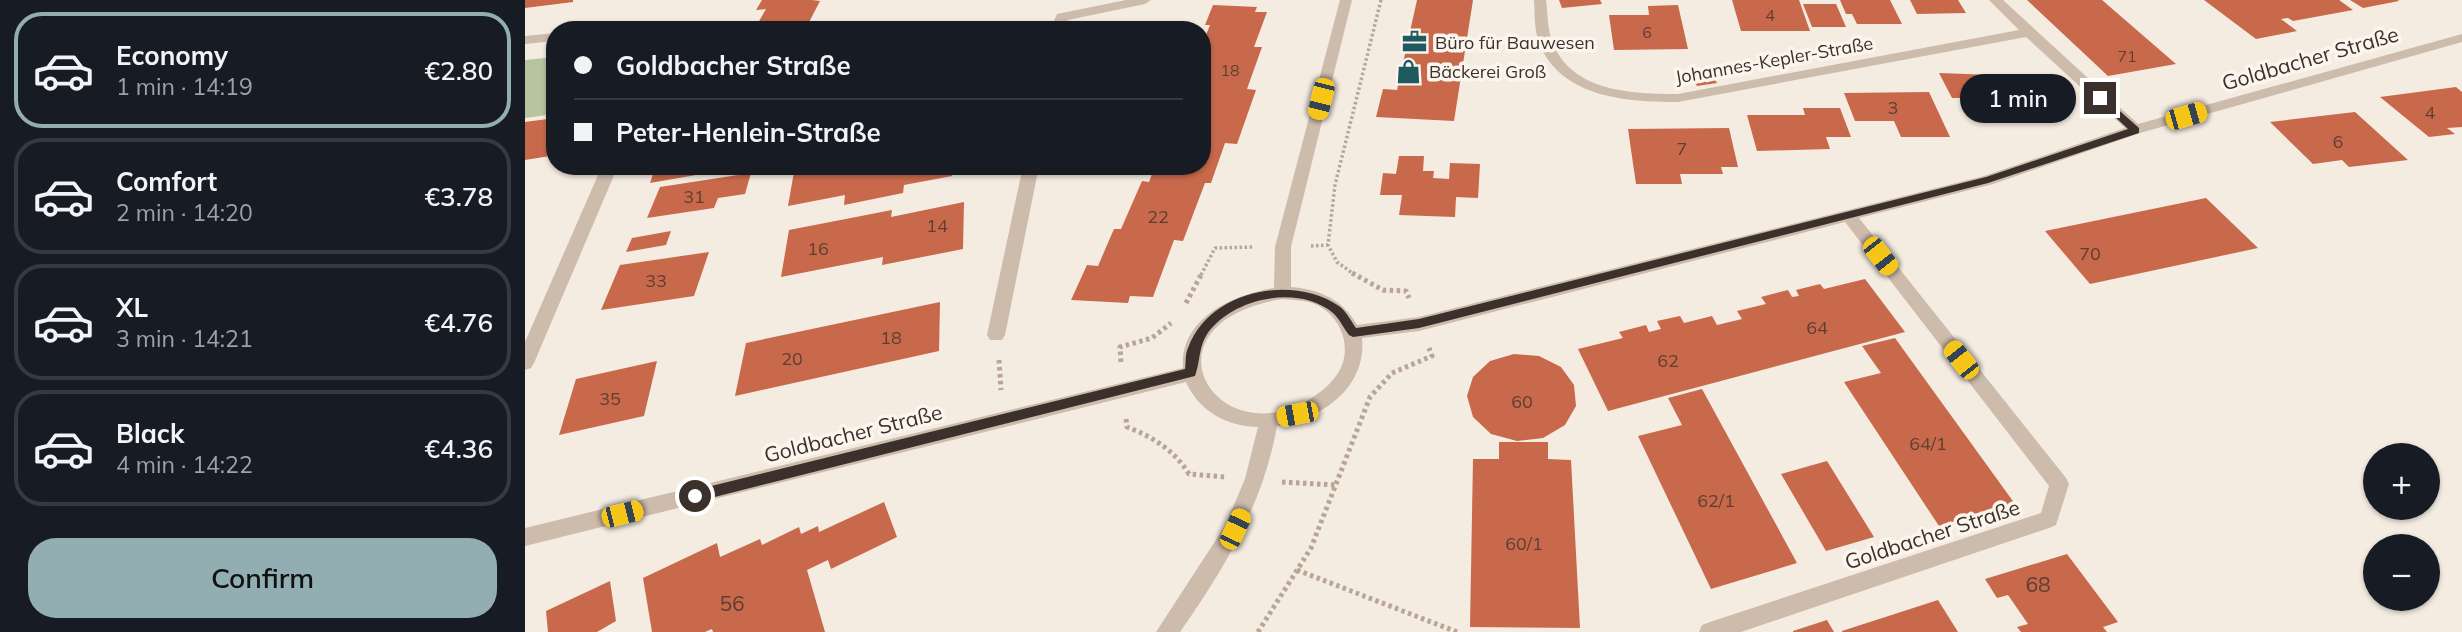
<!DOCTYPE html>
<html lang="en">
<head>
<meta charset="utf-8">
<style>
  body { margin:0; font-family:Mulish,sans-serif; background:#242831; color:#f1f3f6; height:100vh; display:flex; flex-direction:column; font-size:26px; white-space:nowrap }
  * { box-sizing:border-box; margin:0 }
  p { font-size:23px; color:#9ea1a6 }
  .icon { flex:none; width:38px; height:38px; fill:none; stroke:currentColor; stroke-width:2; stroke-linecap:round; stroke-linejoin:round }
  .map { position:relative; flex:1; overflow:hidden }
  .panel { display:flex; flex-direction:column; background:#171b24; width:525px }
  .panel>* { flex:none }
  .hud { position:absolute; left:21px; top:21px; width:665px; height:154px; border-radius:28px; box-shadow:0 2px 5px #0004; display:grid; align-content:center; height:154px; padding:0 28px; background:#171b24 }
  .controls { position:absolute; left:1838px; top:443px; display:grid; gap:14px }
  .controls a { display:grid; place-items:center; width:77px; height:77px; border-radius:50%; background:#171b24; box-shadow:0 2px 5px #0004; font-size:35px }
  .end { position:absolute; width:32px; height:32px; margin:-16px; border:9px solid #3b302b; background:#fff; box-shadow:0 0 0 4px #fff }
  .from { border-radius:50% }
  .bubble { position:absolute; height:49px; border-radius:24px; background:#171b24; box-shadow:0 2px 5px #0004; font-size:23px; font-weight:600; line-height:49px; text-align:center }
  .car { position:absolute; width:21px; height:42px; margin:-21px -10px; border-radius:9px; box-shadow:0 0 5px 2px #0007; background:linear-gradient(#f5c518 24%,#345 0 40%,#f5c518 0 76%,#345 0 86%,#f5c518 0) }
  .hud b { display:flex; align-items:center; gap:24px; height:66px; font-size:26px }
  .hud b+b { border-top:2px solid #363941 }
  .hud i { width:18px; height:18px; background:#f1f3f6 }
  ul { padding:12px 0 0; list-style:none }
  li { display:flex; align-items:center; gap:21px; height:116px; margin:0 14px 10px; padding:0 14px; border:4px solid #363941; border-radius:28px }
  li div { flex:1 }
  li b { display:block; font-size:26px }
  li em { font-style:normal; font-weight:600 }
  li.selected { border-color:#92aeb2 }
  li>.icon { width:63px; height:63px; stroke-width:1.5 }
  .cta { display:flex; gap:14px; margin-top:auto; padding:14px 28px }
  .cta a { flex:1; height:80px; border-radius:28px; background:#92aeb2; color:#111; font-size:28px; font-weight:600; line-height:80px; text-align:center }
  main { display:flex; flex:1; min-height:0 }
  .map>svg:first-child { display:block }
  .green { fill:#b8c4a0 }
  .building { fill:#c8694b }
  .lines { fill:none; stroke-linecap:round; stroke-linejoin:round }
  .path-far1 { stroke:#b9a596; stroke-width:3.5; stroke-dasharray:2.5 2.5; stroke-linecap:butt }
  .path { stroke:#b9a596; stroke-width:5; stroke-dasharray:3.5 3.5; stroke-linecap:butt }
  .minor { fill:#cdbbac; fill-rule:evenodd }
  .route { fill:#3b302b }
  .labels { text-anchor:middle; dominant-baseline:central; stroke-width:7; stroke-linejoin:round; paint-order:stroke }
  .far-number-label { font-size:16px; fill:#5e3e33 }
  .far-poi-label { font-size:18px; fill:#3b302b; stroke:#fbf5ee; text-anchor:start }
  .far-street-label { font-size:18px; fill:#3b302b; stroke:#fbf5ee }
  .number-label { font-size:18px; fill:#5e3e33 }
  .street-label { font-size:21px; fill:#3b302b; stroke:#fbf5ee }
  .near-number-label { font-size:21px; fill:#5e3e33 }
</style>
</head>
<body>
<main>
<section class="panel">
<ul>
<li class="selected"><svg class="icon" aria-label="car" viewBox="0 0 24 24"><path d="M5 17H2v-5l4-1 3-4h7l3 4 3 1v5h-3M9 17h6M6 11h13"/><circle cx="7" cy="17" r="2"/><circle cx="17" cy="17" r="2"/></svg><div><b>Economy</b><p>1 min · 14:19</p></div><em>€2.80</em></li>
<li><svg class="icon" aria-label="car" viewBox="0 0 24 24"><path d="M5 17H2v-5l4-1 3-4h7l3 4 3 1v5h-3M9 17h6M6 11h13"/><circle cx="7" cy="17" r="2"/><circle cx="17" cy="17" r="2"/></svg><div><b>Comfort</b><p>2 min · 14:20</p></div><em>€3.78</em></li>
<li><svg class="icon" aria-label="car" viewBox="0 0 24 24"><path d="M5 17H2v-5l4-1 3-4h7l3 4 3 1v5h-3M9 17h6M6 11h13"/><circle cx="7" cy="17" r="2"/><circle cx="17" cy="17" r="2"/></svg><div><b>XL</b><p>3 min · 14:21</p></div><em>€4.76</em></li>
<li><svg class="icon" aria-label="car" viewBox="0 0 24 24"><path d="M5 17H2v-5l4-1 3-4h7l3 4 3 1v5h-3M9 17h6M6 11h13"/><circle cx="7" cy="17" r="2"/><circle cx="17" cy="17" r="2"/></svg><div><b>Black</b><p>4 min · 14:22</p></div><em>€4.36</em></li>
</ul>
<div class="cta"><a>Confirm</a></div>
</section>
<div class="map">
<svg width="1937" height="632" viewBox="0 0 1937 632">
  <rect width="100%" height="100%" fill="#f4ebe1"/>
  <path class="green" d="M30 57V114L0 118V60Z"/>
  <path class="building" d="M0 0H48V2L0 8Z
    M237 0H287L295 1 280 30H229L241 9 231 10Z
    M892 0H948L929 121 851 117 858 89 872 90Z
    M1034 0H1075L1077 4 1037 8Z
    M1207 0H1274L1285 31H1216Z
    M1315 0H1365L1377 24H1332L1327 14H1321Z
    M1385 0H1433L1441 13 1392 14Z
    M1502 0H1577L1651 64 1583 76Z
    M1679 0H1814L1828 10 1768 21 1763 18 1756 19 1772 31 1731 39Z
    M1825 0H1873L1874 1 1838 8Z
    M1278 4H1311L1321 27H1287Z
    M688 5 732 7 730 12H742L729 47H737L722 89 731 90 712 144 700 143 686 183H680L658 241 649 240 628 297 605 296 603 303 546 300 562 265 573 266 589 229H596L617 181 624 182 630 166H677V55L681 46 677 45 685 25H680Z
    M1153 5 1163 49 1089 50 1084 15H1124L1123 6Z
    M1184 70 1192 83 1172 86 1164 73Z
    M1414 73 1495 76 1512 105 1471 106 1467 98H1427Z
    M1931 87 1937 92V127L1922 128 1930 134 1904 137 1855 97Z
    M1404 92 1425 137H1376L1369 121H1330L1319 93Z
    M1278 108H1315L1326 137H1301L1305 149 1232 151 1222 115H1280Z
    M1830 112 1883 160 1824 167 1817 160 1788 164 1745 122Z
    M30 118V147L25 156 0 160V122Z
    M1204 128 1213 167H1196L1198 174H1155L1157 184H1111L1103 129Z
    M874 156H899L898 171H909L908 178 924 179 925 163 955 164 953 198 931 197 930 217 874 215 877 195H855L858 173 871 174Z
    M139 166H174L171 175 125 183 130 168Z
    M270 166H427V176L379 185 378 193 319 205 320 195 263 206Z
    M226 173 220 194 193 198 189 208 122 218 135 187Z
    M1681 198 1733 248 1565 284 1520 231Z
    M439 202 438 249 357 265 358 257 256 277 264 230 367 210 366 217Z
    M146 231 141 245 101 252 107 238Z
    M184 252 169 296 76 310 95 265Z
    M1340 279 1380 332 1083 411 1053 349 1098 338 1094 332 1121 325 1124 332 1136 329 1132 321 1155 316 1159 323 1187 316 1192 325 1217 319 1212 311 1241 304 1236 297 1263 290 1267 297 1274 296 1271 290 1295 284 1299 289Z
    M415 302 414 351 210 396 221 343Z
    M1370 338 1490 504 1414 526 1319 382 1356 373 1337 346Z
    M989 354 1014 356 1036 367 1049 385 1051 406 1040 425 1018 438 992 441 966 434 948 417 942 396 948 377 965 361Z
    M132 361 119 416 34 435 51 379Z
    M1177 389 1272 563 1186 589 1113 436 1157 425 1143 398Z
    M974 442H1023V459L1046 460 1055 628 945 627 948 459H974Z
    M1302 461 1349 537 1301 551 1256 474Z
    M359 502 372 537 306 569 303 560 282 570 300 632H188L187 629 180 632H127L118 578 192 543 195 557 235 539 237 545 274 527 276 534 293 526 294 532Z
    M1542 554 1593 622 1578 627 1582 632H1496L1492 627 1503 624 1483 595 1472 598 1460 579Z
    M85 581 91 621 72 632H23L21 611Z
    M1413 600 1433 632H1317V631Z
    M1302 620 1309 632H1268V631Z"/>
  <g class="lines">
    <path class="path-far1" d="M786 246 803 245
      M676 275 690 248 728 247
      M830 275 812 262 803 245 810 185 856 0"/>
    <path class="path" d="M827 273 858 290 881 291 884 298
      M661 303 677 273
      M474 360 476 390
      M596 362 595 347 627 338 646 323
      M601 419 602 427C628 437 649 450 664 474L700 477
      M757 482 811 485
      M772 570 932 632
      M733 632 786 548 845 397 867 373 907 356 904 348"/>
    <path class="minor" d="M601 0H626L620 4 543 20 539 30H525L532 14Z
      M815 0H827L766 247V287C793 289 818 299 832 325L894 317 1459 176 1600 128 1501 37 1153 102C1102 102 1036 98 1014 43 1009 29 1010 14 1009 0H1021C1023 14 1022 30 1028 44 1048 92 1108 94 1153 94L1494 30 1464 0H1478L1613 124 1937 34V42L1615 133 1468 184 1334 218 1541 478 1544 484 1531 525 1524 528 1216 632H1174L1177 625 1185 622 1516 513 1524 486 1320 222 894 331 837 338C842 387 797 419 752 426 738 504 700 568 655 632H631L700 526 720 479 733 427C701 426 674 411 661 382L0 546V528L658 368C655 318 708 295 749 288L750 247ZM757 299C766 300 775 300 784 302 810 309 827 339 817 365 812 379 798 391 785 399 689 457 611 323 757 299Z
      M132 22 142 30H91L98 26Z
      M30 33V41L0 44V36Z
      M77 166H93L9 363 6 368 0 370V342Z
      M498 166H514L480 335 477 340H465L462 335Z"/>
  </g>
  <path class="route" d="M1572 96H1578L1614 128V133L1463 183 894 328 828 337 824 335C819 329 814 318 808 313 774 285 712 297 685 330 673 345 676 360 670 376L170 502 164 496 170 490 660 369C661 363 660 354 663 348 684 290 767 274 814 306 821 311 826 321 831 328L894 319 1461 177 1603 129 1572 100Z"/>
  <defs>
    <symbol id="office-bare" viewBox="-9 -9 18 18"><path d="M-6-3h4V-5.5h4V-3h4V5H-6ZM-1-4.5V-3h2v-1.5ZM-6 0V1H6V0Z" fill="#1f5a5e" stroke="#fbf5ee" stroke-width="2.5" paint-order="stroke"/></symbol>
    <symbol id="shop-bare" viewBox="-9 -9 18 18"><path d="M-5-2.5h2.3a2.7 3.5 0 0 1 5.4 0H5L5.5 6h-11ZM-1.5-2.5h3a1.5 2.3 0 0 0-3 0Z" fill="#1f5a5e" stroke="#fbf5ee" stroke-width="2.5" paint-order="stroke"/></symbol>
  </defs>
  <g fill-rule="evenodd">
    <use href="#office-bare" x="872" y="24" width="35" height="35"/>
    <use href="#shop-bare" x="866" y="54" width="35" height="35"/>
  </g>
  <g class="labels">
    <g class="far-number-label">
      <text x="1245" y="15">4</text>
      <text x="1122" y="32">6</text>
      <text x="1602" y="56">71</text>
      <text x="705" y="70">18</text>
    </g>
    <g class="far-poi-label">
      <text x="910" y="42">Büro für Bauwesen</text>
      <text x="904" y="71">Bäckerei Groß</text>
    </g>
    <g class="far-street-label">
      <text transform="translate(1249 60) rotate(-10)">Johannes-Kepler-Straße</text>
    </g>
    <g class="number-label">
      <text x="1368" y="107">3</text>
      <text x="1905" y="112">4</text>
      <text x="1813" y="141">6</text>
      <text x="1157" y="148">7</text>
      <text x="169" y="196">31</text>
      <text x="633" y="216">22</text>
      <text x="412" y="225">14</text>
      <text x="293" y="248">16</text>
      <text x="1565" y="253">70</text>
      <text x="131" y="280">33</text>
      <text x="1292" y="327">64</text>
      <text x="366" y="337">18</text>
      <text x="267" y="358">20</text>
      <text x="1143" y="360">62</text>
      <text x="85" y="398">35</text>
      <text x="997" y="401">60</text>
      <text x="1403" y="443">64/1</text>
      <text x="1191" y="500">62/1</text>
      <text x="999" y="543">60/1</text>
    </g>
    <g class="street-label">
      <text transform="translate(1785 58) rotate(-16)">Goldbacher Straße</text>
      <text transform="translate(328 433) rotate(-14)">Goldbacher Straße</text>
      <text transform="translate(1407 534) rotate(-18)">Goldbacher Straße</text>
    </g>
    <g class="near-number-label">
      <text x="1513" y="584">68</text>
      <text x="207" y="603">56</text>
    </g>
  </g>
</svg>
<div class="controls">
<a>+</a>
<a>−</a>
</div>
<i class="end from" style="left:170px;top:496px"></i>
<i class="end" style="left:1575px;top:98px"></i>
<div class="bubble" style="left:1435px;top:74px;width:116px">1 min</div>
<i class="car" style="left:796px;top:99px;rotate:194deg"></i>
<i class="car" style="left:1661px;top:116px;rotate:74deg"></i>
<i class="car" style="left:1355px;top:256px;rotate:142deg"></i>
<i class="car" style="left:1436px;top:360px;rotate:322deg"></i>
<i class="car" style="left:772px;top:414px;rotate:259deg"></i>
<i class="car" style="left:97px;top:514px;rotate:76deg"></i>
<i class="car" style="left:710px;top:529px;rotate:25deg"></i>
<div class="hud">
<b><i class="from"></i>Goldbacher Straße</b>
<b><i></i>Peter-Henlein-Straße</b>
</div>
</div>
</main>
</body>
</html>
